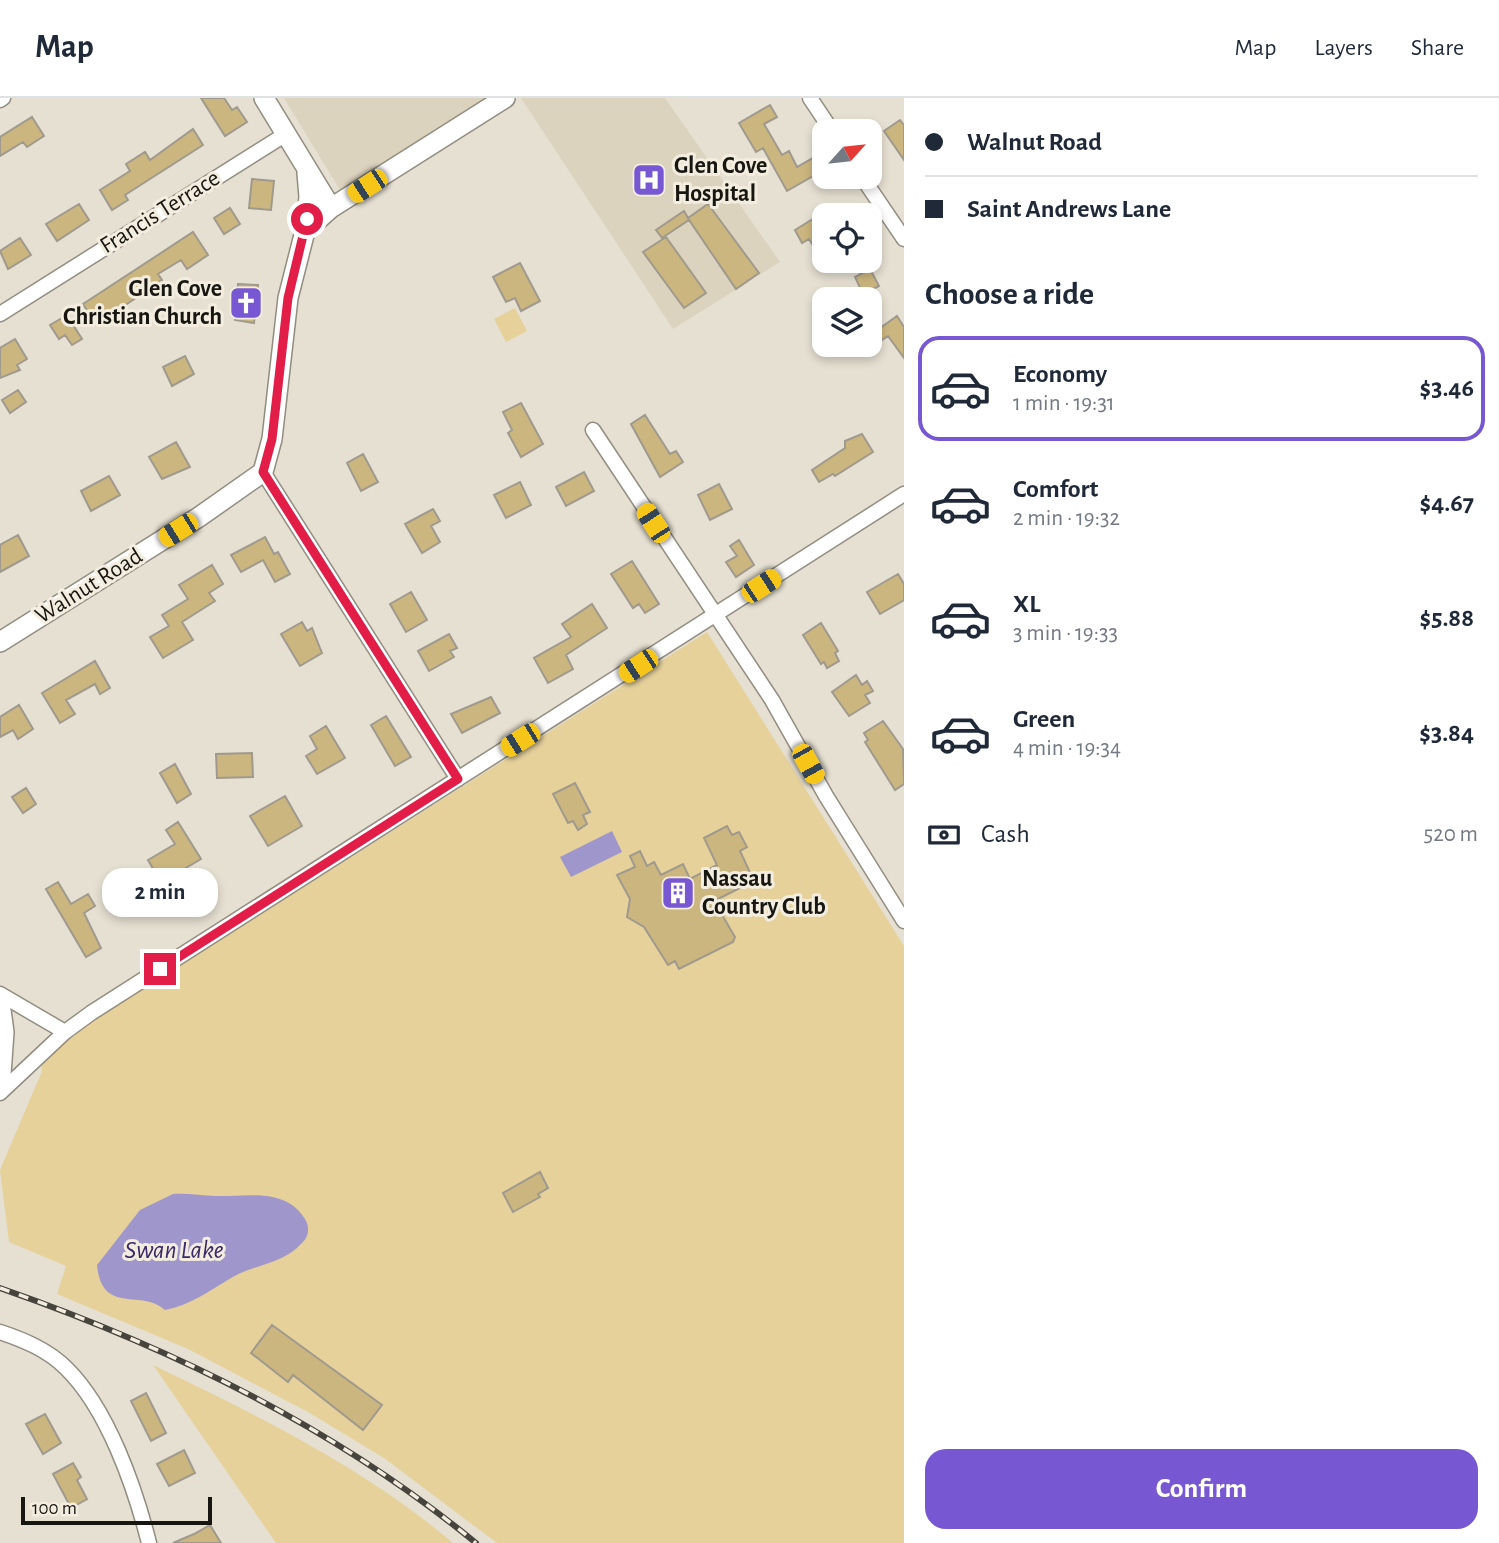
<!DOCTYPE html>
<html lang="en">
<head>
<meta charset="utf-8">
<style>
  body { margin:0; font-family:"Alegreya Sans",sans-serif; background:#f6f6f7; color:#1f2937; height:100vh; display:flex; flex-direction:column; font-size:26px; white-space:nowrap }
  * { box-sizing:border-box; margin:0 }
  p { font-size:23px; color:#747a83 }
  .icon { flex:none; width:38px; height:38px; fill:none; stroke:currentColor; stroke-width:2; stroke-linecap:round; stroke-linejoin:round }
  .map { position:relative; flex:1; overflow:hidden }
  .drawer { display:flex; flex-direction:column; background:#fff; width:595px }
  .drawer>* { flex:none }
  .guide { display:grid; align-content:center; height:154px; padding:0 21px; background:#fff }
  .needle { width:46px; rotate:63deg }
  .tools { position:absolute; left:812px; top:21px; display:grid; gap:14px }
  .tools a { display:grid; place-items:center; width:70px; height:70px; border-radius:14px; background:#fff; box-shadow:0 4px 10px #0003; font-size:35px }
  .scale { position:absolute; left:21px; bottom:18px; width:191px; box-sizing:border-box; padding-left:7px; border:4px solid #171611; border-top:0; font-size:19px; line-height:24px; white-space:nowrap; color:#171611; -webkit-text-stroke:5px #f3eddf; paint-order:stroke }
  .end { position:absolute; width:32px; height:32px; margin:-16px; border:9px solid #e11d48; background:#fff; box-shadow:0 0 0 4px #fff }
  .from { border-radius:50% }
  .bubble { position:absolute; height:49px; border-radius:21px; background:#fff; box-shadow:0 4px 10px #0003; font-size:23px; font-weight:600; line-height:49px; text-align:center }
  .car { position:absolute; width:21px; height:42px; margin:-21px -10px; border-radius:9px; box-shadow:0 0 5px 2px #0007; background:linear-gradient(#f5c518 24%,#345 0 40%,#f5c518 0 76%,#345 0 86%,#f5c518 0) }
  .guide b { display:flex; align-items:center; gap:24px; height:66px; font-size:26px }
  .guide b+b { border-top:2px solid #e0e1e3 }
  .guide i { width:18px; height:18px; background:#1f2937 }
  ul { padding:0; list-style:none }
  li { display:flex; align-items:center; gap:21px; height:105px; margin:0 14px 10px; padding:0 7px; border:4px solid transparent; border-radius:21px }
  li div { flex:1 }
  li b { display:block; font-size:26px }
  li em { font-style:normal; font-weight:600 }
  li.current { border-color:#7758d2 }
  li>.icon { width:63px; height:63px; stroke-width:1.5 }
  h2 { padding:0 21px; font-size:32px; line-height:84px }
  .pay { display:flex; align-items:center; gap:18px; height:77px; padding:0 21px; font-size:26px }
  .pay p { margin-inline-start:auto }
  .button { display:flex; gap:14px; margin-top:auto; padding:14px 21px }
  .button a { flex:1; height:80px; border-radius:21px; background:#7758d2; color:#fff; font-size:28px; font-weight:600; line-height:80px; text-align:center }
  header { display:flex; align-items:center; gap:42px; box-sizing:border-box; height:98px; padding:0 35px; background:#fff; border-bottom:2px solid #e0e1e3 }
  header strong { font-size:33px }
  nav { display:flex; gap:38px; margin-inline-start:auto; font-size:24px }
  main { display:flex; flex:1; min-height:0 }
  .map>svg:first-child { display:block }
  .built { fill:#dcd3be }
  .green { fill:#e6d19b }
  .water { fill:#9f97cc }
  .building { fill:#ccb67f; stroke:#9f9a8d; stroke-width:2 }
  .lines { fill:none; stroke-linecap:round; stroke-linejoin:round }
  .street-casing { stroke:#928d80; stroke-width:17 }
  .secondary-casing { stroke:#928d80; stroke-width:22 }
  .street { stroke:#fff; stroke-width:14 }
  .secondary { stroke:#fff; stroke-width:19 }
  .rail-casing { stroke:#46443d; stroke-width:6 }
  .rail { stroke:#f3eddf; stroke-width:3.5; stroke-dasharray:10; stroke-linecap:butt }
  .route { stroke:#e11d48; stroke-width:9 }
  .labels { text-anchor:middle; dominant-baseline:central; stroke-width:6; stroke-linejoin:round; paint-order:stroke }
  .poi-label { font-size:24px; font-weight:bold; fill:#171611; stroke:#f3eddf; text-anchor:start }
  .street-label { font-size:24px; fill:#171611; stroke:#f3eddf }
  .water-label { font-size:26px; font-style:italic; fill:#392969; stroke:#f3eddf }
</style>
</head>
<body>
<header>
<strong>Map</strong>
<nav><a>Map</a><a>Layers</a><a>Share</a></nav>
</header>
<main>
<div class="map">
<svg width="904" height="1445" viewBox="0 0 904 1445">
  <rect width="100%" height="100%" fill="#e6e0d2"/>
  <path class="built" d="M284 0H485L340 92Z
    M521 0H665L780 164 673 231Z"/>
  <path class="green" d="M515 210 527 233 506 244 494 221Z
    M707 534 904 848V1445H497L384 1360 308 1314 188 1251 57 1196 66 1168 9 1144 0 1072 42 973 41 964 95 921Z
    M153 1267C257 1317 365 1370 453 1445H276Z"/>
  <path class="water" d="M612 733 622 754 571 779 560 759Z
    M173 1096C188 1095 202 1098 216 1098 247 1099 285 1089 305 1121 310 1130 309 1138 302 1145 282 1167 254 1166 231 1180 209 1193 191 1207 165 1212 141 1190 102 1218 97 1167L140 1112Z"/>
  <path class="building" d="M201 0H224L232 12 237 9 247 24 225 38Z
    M770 7 777 19 764 26 782 57 789 53 797 69 813 60 820 74 787 93 763 50 756 54 739 25Z
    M32 19 44 38 27 49 23 44 0 58V39Z
    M900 22 904 27V62L884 33Z
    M193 31 203 47 125 97 128 102 112 112 100 92 130 73 126 66 145 54 150 62Z
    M252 81 274 83 271 112 249 110Z
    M79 106 89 122 57 143 46 126Z
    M708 106 759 175 736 191 689 122 662 140 656 132 684 113 688 120Z
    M230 110 240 126 224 136 214 120Z
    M824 114V165L809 141 802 145 795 132Z
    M193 134 208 157 187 171 181 162 158 176 162 182 96 227 83 206Z
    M666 139 706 195 684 210 643 154Z
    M20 140 31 157 8 171 0 153Z
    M520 165 540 203 521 213 515 200 506 204 493 179Z
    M870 171 879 188 863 196 855 179Z
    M238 186 258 187 254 225 235 222Z
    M67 217 82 241 72 247 65 237 59 241 50 227Z
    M897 218 904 229V260L888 238 882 242 876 233Z
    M15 241 27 261 17 267 20 272 0 280V250Z
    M185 258 194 276 172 288 163 269Z
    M18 292 26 304 10 315 2 302Z
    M521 305 543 346 521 359 508 335 512 332 503 314Z
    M645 317 670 356 676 353 683 364 660 379 631 326Z
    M862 336 873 354 835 378 833 376 819 384 812 372 845 350V343Z
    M176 344 190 369 162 381 149 359Z
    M363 356 378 384 361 393 347 365Z
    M584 374 594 393 566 408 556 389Z
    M109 378 120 397 91 413 81 393Z
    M520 384 531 407 506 420 494 397Z
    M719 386 732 411 710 422 698 397Z
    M433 411 440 423 431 428 440 444 422 455 405 426Z
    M18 437 29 458 0 474V447Z
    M265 439 274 456 278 454 290 476 275 484 263 462 241 474 231 457Z
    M739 442 754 467 736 479 726 464 737 458 730 448Z
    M632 463 659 506 645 515 639 506 633 510 611 476Z
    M212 467 223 486 209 495 215 503 182 524 193 542 163 560 150 539 169 528 162 517 188 501 179 487Z
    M898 476 904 486V502L880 516 867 494Z
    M411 494 427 522 406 534 390 506Z
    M592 506 607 530 566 557 573 571 548 585 534 560 571 539 562 526Z
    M302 524 307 533 312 530 322 555 300 568 281 536Z
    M821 525 838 553 835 555 839 563 827 570 824 564 821 566 803 537Z
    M449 536 457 550 450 553 454 559 429 573 418 553Z
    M95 563 110 590 100 596 95 586 66 602 75 616 60 625 42 595Z
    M856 577 862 587 867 583 873 593 865 597 870 605 849 618 832 594Z
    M491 599 500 615 462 635 451 616Z
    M19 607 33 631 18 641 13 632 0 639V619Z
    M386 618 411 659 395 668 371 627Z
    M883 623 903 651 904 686 895 692 865 644 868 642 864 635Z
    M326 628 345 660 317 676 306 658 317 651 310 638Z
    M252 655 253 679 217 680 216 656Z
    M175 666 191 696 177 705 160 675Z
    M575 685 590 714 583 717 587 726 578 732 573 723 568 725 553 696Z
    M26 690 36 706 23 715 12 699Z
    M285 698 302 728 268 748 250 718Z
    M178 724 201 761 169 780 166 774 158 779 148 762 175 746 166 732Z
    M727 728 732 737 739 734 747 749 740 753 754 783 714 803 735 839 733 844 679 871 675 863 668 867 644 829 627 819 630 801 617 777 635 769 630 758 640 753 647 768 654 764 661 777 683 766 690 781 717 767 704 740Z
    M58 784 71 806 88 796 95 808 84 815 101 850 86 859 46 791Z
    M540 1074 548 1090 538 1096 540 1099 513 1114 503 1095Z
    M272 1227 382 1307 363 1332 293 1277 288 1284 251 1255Z
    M146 1295 166 1335 151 1343 131 1303Z
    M45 1316 61 1345 43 1356 26 1326Z
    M184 1352 195 1375 169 1388 157 1366Z
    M73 1365 81 1379 77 1382 87 1401 71 1410 53 1376Z
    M210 1427 221 1445H173L194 1436Z"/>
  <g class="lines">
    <defs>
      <path id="street" d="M810 0 832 33
        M0 2 3 0
        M862 79 904 141
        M0 216 286 36
        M593 332 772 602 826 698 904 823
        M263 374 458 681
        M0 896 65 934
        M0 995 65 934 91 915 904 396
        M0 1234C24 1242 48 1252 66 1270 108 1311 135 1390 149 1445"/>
      <path id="secondary" d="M264 0 331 110
        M305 133 309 99 307 75
        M0 544 199 419 263 374 272 341 288 200 305 133 331 110 505 0
        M0 905 4 934 0 990"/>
    </defs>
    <use href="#street" class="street-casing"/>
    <use href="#secondary" class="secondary-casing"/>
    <use href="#street" class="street"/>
    <use href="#secondary" class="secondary"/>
    <defs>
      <path id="rail" d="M0 1190C170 1249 336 1330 476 1445"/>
    </defs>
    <use href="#rail" class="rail-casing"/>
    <use href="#rail" class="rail"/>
  </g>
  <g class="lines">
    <path class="route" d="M160 871 458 681 263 374 272 341 288 200 307 121"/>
  </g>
  <defs>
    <symbol id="hospital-square" viewBox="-11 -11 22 22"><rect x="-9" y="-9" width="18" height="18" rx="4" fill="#7758d2" stroke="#f3eddf"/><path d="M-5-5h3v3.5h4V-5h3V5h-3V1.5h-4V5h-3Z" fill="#fff"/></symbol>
    <symbol id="church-square" viewBox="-11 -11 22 22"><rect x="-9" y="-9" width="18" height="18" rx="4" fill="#7758d2" stroke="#f3eddf"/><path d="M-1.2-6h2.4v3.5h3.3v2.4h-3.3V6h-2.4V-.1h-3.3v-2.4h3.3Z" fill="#fff"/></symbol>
    <symbol id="building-square" viewBox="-11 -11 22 22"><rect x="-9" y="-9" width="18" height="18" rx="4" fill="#7758d2" stroke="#f3eddf"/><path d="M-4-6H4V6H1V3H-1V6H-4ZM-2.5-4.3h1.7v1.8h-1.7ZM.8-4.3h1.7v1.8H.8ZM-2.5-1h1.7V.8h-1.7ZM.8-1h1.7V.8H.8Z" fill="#fff"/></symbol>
  </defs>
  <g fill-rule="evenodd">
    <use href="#hospital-square" x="630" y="63" width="38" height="38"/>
    <use href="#church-square" x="227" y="186" width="38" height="38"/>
    <use href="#building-square" x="659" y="776" width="38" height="38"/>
  </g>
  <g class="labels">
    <g class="poi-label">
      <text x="674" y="68">Glen Cove<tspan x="674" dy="28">Hospital</tspan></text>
      <text x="222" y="191" text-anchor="end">Glen Cove<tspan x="222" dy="28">Christian Church</tspan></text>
      <text x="702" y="781">Nassau<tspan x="702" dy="28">Country Club</tspan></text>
    </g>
    <g class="street-label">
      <text transform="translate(160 114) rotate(-32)">Francis Terrace</text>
      <text transform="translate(89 488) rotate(-32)">Walnut Road</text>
    </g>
    <g class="water-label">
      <text x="174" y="1152">Swan Lake</text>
    </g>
  </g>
</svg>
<div class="tools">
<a><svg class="needle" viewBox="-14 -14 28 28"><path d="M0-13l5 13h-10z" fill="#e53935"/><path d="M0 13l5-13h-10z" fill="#747a83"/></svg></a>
<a><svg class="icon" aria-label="locate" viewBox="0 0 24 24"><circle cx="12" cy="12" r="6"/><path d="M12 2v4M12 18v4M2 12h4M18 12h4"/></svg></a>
<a><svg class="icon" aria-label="layers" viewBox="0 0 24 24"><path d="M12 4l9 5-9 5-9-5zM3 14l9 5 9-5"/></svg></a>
</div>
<div class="scale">100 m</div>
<i class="end from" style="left:307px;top:121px"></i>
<i class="end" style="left:160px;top:871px"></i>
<div class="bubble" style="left:102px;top:770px;width:116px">2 min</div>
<i class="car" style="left:367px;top:88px;rotate:237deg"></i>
<i class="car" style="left:653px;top:425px;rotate:327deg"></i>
<i class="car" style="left:178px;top:432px;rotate:238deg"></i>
<i class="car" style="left:761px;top:488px;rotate:57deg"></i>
<i class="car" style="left:638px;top:568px;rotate:237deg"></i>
<i class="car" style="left:520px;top:642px;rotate:238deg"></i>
<i class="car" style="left:808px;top:666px;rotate:151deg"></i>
</div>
<section class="drawer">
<div class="guide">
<b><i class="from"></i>Walnut Road</b>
<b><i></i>Saint Andrews Lane</b>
</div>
<h2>Choose a ride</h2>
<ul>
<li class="current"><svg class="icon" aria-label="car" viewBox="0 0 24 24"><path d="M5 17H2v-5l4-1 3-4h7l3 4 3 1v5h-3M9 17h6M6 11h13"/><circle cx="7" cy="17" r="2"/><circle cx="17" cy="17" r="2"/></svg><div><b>Economy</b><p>1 min · 19:31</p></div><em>$3.46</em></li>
<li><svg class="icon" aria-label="car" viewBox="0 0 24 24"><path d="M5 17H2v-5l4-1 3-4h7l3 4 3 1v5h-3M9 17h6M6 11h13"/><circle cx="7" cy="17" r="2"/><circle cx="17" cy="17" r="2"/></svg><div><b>Comfort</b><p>2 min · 19:32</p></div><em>$4.67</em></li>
<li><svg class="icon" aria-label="car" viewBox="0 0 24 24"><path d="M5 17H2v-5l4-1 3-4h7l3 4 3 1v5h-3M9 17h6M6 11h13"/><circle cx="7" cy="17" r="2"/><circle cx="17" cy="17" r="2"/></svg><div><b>XL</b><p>3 min · 19:33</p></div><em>$5.88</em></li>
<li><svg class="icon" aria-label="car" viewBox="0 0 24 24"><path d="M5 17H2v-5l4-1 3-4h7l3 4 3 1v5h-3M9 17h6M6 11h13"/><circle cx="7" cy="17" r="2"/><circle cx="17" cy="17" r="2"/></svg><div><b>Green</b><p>4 min · 19:34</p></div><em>$3.84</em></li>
</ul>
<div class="pay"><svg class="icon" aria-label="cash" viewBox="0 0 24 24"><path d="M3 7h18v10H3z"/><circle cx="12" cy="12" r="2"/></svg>Cash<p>520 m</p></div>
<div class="button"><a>Confirm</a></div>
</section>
</main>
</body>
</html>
